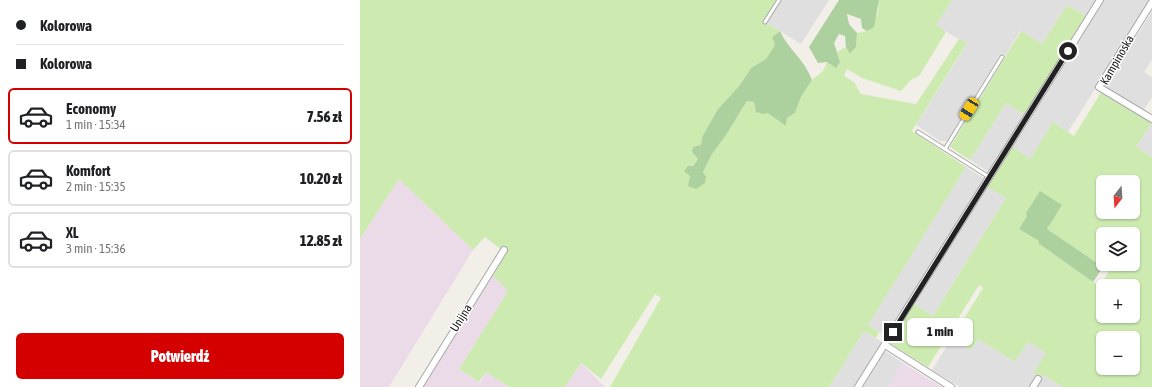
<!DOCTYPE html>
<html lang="pl">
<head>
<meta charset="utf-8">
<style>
  body { margin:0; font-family:"Asap Condensed",sans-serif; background:#f6f6f6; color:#202124; height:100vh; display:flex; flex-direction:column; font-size:15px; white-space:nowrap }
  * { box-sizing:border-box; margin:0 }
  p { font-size:13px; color:#757577 }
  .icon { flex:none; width:22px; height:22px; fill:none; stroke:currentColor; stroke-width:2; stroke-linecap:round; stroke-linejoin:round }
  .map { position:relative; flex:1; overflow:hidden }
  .details { display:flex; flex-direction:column; background:#fff; width:360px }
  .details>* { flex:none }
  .top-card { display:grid; align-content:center; height:88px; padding:0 16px; background:#fff }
  .needle { width:26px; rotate:197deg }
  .fabs { position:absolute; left:736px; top:175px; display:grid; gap:8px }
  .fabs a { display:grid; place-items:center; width:44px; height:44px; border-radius:6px; background:#fff; box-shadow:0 1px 3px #0004; font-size:20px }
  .end { position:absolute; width:18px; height:18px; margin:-9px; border:5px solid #222; background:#fff; box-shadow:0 0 0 2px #fff }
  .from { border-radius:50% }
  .bubble { position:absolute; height:28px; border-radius:6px; background:#fff; box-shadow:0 1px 3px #0004; font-size:13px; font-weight:800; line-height:28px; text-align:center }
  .car { position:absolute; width:12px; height:24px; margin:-12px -6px; border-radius:5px; box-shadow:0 0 3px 1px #0007; background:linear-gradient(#f5c518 24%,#345 0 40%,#f5c518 0 76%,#345 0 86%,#f5c518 0) }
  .top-card b { display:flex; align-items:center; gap:14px; height:38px; font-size:15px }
  .top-card b+b { border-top:1px solid #e0e0e0 }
  .top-card i { width:10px; height:10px; background:#202124 }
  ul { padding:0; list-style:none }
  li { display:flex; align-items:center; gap:12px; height:56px; margin:0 8px 6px; padding:0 8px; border:2px solid #e0e0e0; border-radius:6px }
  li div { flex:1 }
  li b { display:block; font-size:15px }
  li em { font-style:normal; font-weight:800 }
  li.selected { border-color:#d40000 }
  li>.icon { width:36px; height:36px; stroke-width:1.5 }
  .primary-button { display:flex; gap:8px; margin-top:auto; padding:8px 16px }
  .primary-button a { flex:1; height:46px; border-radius:6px; background:#d40000; color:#fff; font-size:16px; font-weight:800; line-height:46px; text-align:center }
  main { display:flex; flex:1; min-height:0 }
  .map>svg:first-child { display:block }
  .residential { fill:#e0dfdf }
  .industrial { fill:#ebdbe8 }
  .grass { fill:#cdebb0; fill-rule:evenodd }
  .forest { fill:#add19e }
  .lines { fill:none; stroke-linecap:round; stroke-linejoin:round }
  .service-casing { stroke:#a9a9a9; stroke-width:5 }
  .minor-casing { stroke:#a9a9a9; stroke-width:8 }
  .service { stroke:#fff; stroke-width:3 }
  .minor { stroke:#fff; stroke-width:6 }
  .route { stroke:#222; stroke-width:5 }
  .labels { text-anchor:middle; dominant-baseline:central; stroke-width:3; stroke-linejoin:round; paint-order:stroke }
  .street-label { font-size:12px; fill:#222; stroke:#fff }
</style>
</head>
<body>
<main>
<section class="details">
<div class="top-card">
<b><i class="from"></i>Kolorowa</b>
<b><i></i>Kolorowa</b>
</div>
<ul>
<li class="selected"><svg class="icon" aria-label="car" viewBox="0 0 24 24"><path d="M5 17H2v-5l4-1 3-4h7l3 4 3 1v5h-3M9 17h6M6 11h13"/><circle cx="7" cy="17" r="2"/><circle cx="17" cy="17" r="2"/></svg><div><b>Economy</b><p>1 min · 15:34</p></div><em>7.56 zł</em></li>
<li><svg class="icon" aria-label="car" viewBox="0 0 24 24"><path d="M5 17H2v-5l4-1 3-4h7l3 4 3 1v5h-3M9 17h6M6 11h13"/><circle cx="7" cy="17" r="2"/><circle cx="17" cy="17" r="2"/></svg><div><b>Komfort</b><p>2 min · 15:35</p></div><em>10.20 zł</em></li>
<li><svg class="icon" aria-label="car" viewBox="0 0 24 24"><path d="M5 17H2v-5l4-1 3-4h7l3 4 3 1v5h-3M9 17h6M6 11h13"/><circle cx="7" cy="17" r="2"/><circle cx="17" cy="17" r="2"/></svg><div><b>XL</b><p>3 min · 15:36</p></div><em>12.85 zł</em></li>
</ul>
<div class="primary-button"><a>Potwierdź</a></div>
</section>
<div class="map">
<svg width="792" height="387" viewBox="0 0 792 387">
  <rect width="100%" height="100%" fill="#f2efe9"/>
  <path class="residential" d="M419 0H469L441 44 405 22Z
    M592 0H736L726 16 707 5 682 44 660 31 646 55 641 53 587 141H580L556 125 607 44 575 25Z
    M743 0H791L708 132 693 122 670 159 651 147Z
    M792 11V60L784 72 792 77V97L783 111 745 87Z
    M646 103 665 115 629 172 610 160Z
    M792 122V157L776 147Z
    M606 167 625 179 527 336 507 325Z
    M627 187 646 198 573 316 554 304Z
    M504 331 523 343 495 387H469Z
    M592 338 611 350 618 339 655 362 668 342 686 353 685 376 703 387H600L572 370Z
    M525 351 543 363 528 387H501Z"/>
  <path class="industrial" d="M39 179 113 250 29 387H0V239Z
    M133 276 148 291 99 369 120 383 126 372 147 385 146 387H60L128 277Z
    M221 363 245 387H205Z
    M543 363 582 387H528Z"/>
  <path class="grass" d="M0 0H419L405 22 420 31 412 37 416 45 406 59 391 68 380 85 358 109 342 137 341 145 332 152 338 159 332 166 343 172 352 154 366 135 387 101 394 102 426 125 427 118 435 113 441 97 452 80 463 71 467 62H480L477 52 486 47 491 54 496 47 497 33 507 31 518 13 519 0H592L576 25 586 32 559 76 551 80 541 91 502 78 487 69 484 76 494 82 501 94 556 104 599 39 607 43 552 131 606 167 508 325 519 332 516 338 504 331 469 387H250L301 298 295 294 241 379 221 363 205 387H149L126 372 119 382 99 369 148 291 133 276 146 253 125 237 113 250 39 179 0 239Z
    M707 5 726 16 665 115 646 103 610 160 590 147 661 31 682 44Z
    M742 91 792 122 776 147 792 157V387H703L685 376 673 374 686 353 668 342 655 362 618 339 611 350 592 338 623 288 619 285 568 367 529 343 554 304 573 316 646 198 627 187 651 146 670 159 693 122 714 136ZM743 182H773V212H743ZM701 205 687 229 749 271 740 286 733 282 678 243 679 241 659 229 667 216ZM743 234H773V264H743ZM743 286H773V316H743ZM743 338H773V368H743Z"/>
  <path class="forest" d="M479 0H519L514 27 507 31 502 28 501 19 487 14 489 24 497 33 496 47 490 54 486 47 485 36 479 34 474 43 480 62 476 68 467 62 458 63 449 47Z
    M420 31C428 49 445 60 452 80L441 97 435 113 427 118 426 126 408 113 403 114 396 112 394 102 387 101 366 135 352 154 343 172 346 177 345 183 336 189 328 186 330 176 324 171 328 166H333L338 159 332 152 333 147 341 145 342 137 358 109 380 85 391 68 406 59 415 45 412 37Z
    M680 191 702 205 687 229 743 267 733 282 678 243 679 241 659 229 667 216 666 213Z"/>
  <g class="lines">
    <defs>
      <path id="service" d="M405 22 419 0
        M558 132 629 177
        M585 149 642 57"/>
      <path id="minor" d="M792 2 739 87 792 119
        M525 345 591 387
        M59 387 144 250
        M498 387 740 0
        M673 387 678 379"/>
    </defs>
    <use href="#service" class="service-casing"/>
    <use href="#minor" class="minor-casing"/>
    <use href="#service" class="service"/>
    <use href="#minor" class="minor"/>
  </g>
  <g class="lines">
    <path class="route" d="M533 332 708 51"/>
  </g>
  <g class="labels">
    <g class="street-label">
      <text transform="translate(757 60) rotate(-60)">Kampinoska</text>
      <text transform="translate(101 318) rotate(-58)">Unijna</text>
    </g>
  </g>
</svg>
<div class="fabs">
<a><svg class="needle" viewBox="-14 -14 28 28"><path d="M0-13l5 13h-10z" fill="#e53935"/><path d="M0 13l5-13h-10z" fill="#757577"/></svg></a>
<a><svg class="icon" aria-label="layers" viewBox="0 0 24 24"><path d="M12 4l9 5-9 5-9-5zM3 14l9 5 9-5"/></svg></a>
<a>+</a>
<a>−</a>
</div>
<i class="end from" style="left:708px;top:51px"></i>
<i class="end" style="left:533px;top:332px"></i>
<div class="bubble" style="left:547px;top:318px;width:66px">1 min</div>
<i class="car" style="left:609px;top:109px;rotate:212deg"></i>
</div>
</main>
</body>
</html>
